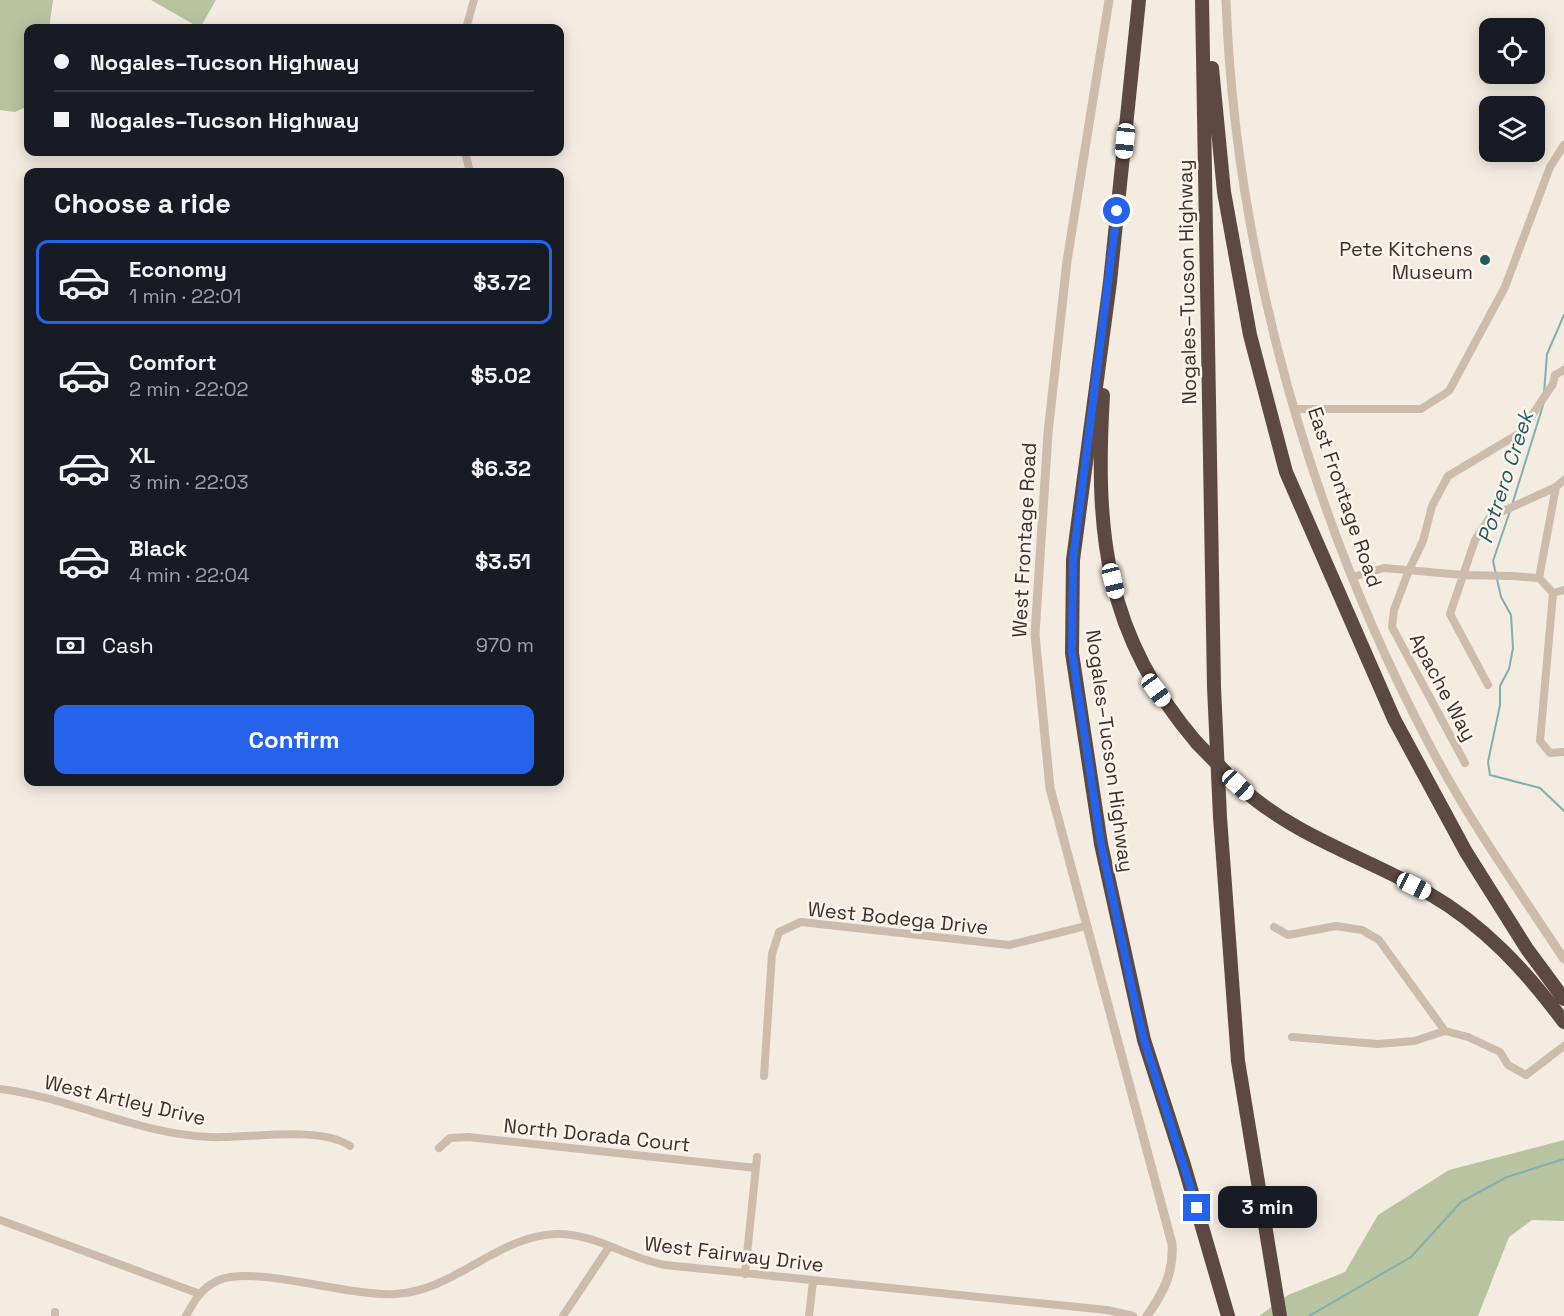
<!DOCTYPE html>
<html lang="en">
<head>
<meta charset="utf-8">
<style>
  body { margin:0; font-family:"Space Grotesk",sans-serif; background:#20242c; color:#f1f3f6; height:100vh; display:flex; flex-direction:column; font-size:22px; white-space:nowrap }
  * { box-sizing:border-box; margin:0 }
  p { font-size:20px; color:#9ea1a6 }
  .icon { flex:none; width:33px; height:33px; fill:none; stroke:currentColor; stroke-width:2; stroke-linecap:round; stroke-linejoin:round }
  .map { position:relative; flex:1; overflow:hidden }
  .panel { position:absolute; left:24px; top:168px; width:540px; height:618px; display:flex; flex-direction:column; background:#171b24; border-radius:12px; box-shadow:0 3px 15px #0003 }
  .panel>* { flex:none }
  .hud { position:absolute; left:24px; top:24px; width:540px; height:132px; border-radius:12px; box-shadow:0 3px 15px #0003; display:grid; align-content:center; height:132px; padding:0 30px; background:#171b24 }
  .fabs { position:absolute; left:1479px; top:18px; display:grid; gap:12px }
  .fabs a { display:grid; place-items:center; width:66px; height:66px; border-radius:12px; background:#171b24; box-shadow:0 3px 15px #0003; font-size:30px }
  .end { position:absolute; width:27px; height:27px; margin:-14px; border:8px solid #2563eb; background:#fff; box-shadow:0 0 0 3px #fff }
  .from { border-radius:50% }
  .bubble { position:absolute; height:42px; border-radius:12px; background:#171b24; box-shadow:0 3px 15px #0003; font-size:20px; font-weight:800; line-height:42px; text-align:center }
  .car { position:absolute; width:18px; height:36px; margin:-18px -9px; border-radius:8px; box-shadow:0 0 4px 2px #0007; background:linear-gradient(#fff 24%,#345 0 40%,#fff 0 76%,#345 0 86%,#fff 0) }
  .hud b { display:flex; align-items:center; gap:21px; height:57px; font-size:22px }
  .hud b+b { border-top:2px solid #363941 }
  .hud i { width:15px; height:15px; background:#f1f3f6 }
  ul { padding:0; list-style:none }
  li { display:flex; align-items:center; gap:18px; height:84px; margin:0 12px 9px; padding:0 18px; border:3px solid transparent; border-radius:12px }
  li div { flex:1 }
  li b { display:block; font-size:22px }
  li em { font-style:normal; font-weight:800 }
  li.active { border-color:#2563eb }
  li>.icon { width:54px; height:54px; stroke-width:1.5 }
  h2 { padding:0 30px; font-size:27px; line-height:72px }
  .pay { display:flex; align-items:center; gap:15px; height:66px; padding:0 30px; font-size:22px }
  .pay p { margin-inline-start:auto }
  .cta { display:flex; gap:12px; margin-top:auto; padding:12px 30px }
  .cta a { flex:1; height:69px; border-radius:12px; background:#2563eb; color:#fff; font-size:24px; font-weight:800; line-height:69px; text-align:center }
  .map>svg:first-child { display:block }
  .green { fill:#b8c4a0 }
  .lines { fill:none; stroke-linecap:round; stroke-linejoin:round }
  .stream { stroke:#7fb0b2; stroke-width:2 }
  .minor { stroke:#cdbbac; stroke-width:8 }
  .tertiary { stroke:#cdbbac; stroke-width:9 }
  .motorway { stroke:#5c4a42; stroke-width:14 }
  .motorway-bridge { stroke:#5c4a42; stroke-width:14 }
  .route { stroke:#2563eb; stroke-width:8 }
  .poi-dot { fill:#1f5a5e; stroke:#fbf5ee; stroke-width:2 }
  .labels { text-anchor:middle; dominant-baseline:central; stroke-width:5; stroke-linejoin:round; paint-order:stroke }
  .poi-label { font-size:20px; fill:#3b302b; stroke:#fbf5ee; text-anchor:end }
  .street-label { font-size:20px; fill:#3b302b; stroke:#fbf5ee }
  .water-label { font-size:21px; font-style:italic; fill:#1f5a5e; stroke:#fbf5ee }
</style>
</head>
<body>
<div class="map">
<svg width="1564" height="1316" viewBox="0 0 1564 1316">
  <rect width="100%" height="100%" fill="#f4ebe1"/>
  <path class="green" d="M0 0H53L49 28H28V106L15 112 0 110Z
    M151 0H216L200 28Z
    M1564 1140V1221L1532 1220 1509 1237 1478 1316H1259L1288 1295 1345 1272 1378 1215 1449 1170Z"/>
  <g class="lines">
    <path class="stream" d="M1544 393 1547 354 1564 315
      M1512 505 1544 402
      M1510 511 1493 561 1501 597 1511 615 1513 648 1509 669 1500 686V705L1488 762 1490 775 1540 788 1564 811
      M1309 1316 1411 1257 1461 1202 1507 1177 1564 1159"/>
    <path class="minor" d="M466 28 474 0
      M465 152 469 168
      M1295 409H1421L1449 391 1505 287 1550 167 1564 145
      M1353 577 1384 568 1463 575 1512 576 1539 578 1553 593
      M1539 578 1556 487
      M1553 593 1540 741 1550 753 1564 752
      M1553 593 1564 590
      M1488 685 1450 614 1475 540 1490 517 1556 487 1564 480
      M1465 763 1392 627 1394 610 1409 570 1423 541 1432 506 1448 476 1520 433 1553 384 1555 375 1564 370
      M1274 927 1288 935 1336 926 1362 930 1379 940 1445 1031
      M1292 1037 1378 1044 1414 1041 1445 1031 1468 1037 1500 1052 1508 1065 1526 1075 1564 1046
      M764 1076 772 954 779 932 801 922 1009 945 1086 926
      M0 1089C71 1098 138 1134 210 1137 248 1139 320 1125 350 1146
      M439 1148 450 1138 468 1137 756 1168
      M0 1220 200 1294
      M745 1274 757 1157
      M55 1316V1312
      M186 1316C194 1301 202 1287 219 1280 255 1265 350 1297 395 1294 455 1291 497 1236 556 1234 595 1233 627 1258 665 1265L1107 1310 1133 1316
      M563 1316 609 1247
      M809 1316 813 1281"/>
    <path class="tertiary" d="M1109 0 1067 261 1048 433 1035 635 1050 788 1172 1244C1174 1273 1163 1293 1147 1316
      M1226 0C1235 253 1311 520 1429 744 1468 819 1517 888 1564 959"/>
    <path class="motorway" d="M1139 0 1110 282 1073 560 1072 653 1101 844 1144 1040 1184 1165 1228 1316
      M1202 0 1214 687 1220 817 1238 1061 1280 1316
      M1212 68 1224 192 1250 335 1286 472 1394 719 1466 852 1527 949 1564 999
      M1103 395C1095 531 1104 635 1197 743
      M1238 785C1295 837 1363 856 1428 893 1484 925 1526 971 1564 1022"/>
    <path class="motorway-bridge" d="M1197 743 1238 785"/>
  </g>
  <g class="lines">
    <path class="route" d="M1117 211 1073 560 1072 652 1101 844 1135 1002 1144 1040 1197 1208"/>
  </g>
  <circle class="poi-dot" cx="1485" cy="260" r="6"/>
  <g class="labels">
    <g class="poi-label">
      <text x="1473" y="249">Pete Kitchens<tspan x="1473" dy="23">Museum</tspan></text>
    </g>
    <g class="street-label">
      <text transform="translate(1187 282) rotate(-91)">Nogales–Tucson Highway</text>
      <text transform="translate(1345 497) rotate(71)">East Frontage Road</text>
      <text transform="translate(1024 540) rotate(-87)">West Frontage Road</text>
      <text transform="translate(1443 687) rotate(62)">Apache Way</text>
      <text transform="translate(1110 751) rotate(82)">Nogales–Tucson Highway</text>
      <text transform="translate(898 918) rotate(6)">West Bodega Drive</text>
      <text transform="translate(125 1100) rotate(13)">West Artley Drive</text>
      <text transform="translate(597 1135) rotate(6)">North Dorada Court</text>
      <text transform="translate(734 1254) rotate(7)">West Fairway Drive</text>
    </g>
    <g class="water-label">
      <text transform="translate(1505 477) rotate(-72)">Potrero Creek</text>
    </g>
  </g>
</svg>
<div class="fabs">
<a><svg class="icon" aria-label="locate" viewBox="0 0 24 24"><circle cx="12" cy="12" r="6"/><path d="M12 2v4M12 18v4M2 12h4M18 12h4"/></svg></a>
<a><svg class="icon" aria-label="layers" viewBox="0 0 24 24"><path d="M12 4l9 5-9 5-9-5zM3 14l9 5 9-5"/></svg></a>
</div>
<i class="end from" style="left:1117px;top:211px"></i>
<i class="end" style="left:1197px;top:1208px"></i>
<div class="bubble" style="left:1218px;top:1186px;width:99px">3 min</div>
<i class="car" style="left:1125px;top:141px;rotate:186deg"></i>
<i class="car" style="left:1113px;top:581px;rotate:166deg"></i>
<i class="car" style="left:1156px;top:690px;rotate:144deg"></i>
<i class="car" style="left:1238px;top:785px;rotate:133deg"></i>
<i class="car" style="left:1414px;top:886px;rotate:117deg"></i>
<div class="hud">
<b><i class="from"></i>Nogales–Tucson Highway</b>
<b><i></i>Nogales–Tucson Highway</b>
</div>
<section class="panel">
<h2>Choose a ride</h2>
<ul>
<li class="active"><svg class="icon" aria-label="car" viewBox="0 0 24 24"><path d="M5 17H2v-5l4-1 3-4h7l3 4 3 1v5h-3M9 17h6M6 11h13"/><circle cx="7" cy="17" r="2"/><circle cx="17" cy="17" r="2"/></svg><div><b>Economy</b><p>1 min · 22:01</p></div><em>$3.72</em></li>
<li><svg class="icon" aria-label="car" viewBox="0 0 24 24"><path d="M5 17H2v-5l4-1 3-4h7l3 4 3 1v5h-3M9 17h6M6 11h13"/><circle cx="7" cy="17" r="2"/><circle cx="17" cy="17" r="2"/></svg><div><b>Comfort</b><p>2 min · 22:02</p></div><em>$5.02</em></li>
<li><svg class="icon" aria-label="car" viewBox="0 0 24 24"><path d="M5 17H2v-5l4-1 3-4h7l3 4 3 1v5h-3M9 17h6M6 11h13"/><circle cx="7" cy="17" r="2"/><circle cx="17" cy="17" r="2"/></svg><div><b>XL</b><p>3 min · 22:03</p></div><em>$6.32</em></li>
<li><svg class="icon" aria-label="car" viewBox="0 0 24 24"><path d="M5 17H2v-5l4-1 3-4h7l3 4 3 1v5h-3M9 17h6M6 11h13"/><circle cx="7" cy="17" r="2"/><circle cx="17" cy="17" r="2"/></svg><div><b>Black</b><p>4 min · 22:04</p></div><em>$3.51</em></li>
</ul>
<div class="pay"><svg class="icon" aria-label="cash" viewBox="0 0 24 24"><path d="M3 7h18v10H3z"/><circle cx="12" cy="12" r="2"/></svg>Cash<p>970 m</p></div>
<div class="cta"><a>Confirm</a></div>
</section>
</div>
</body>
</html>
